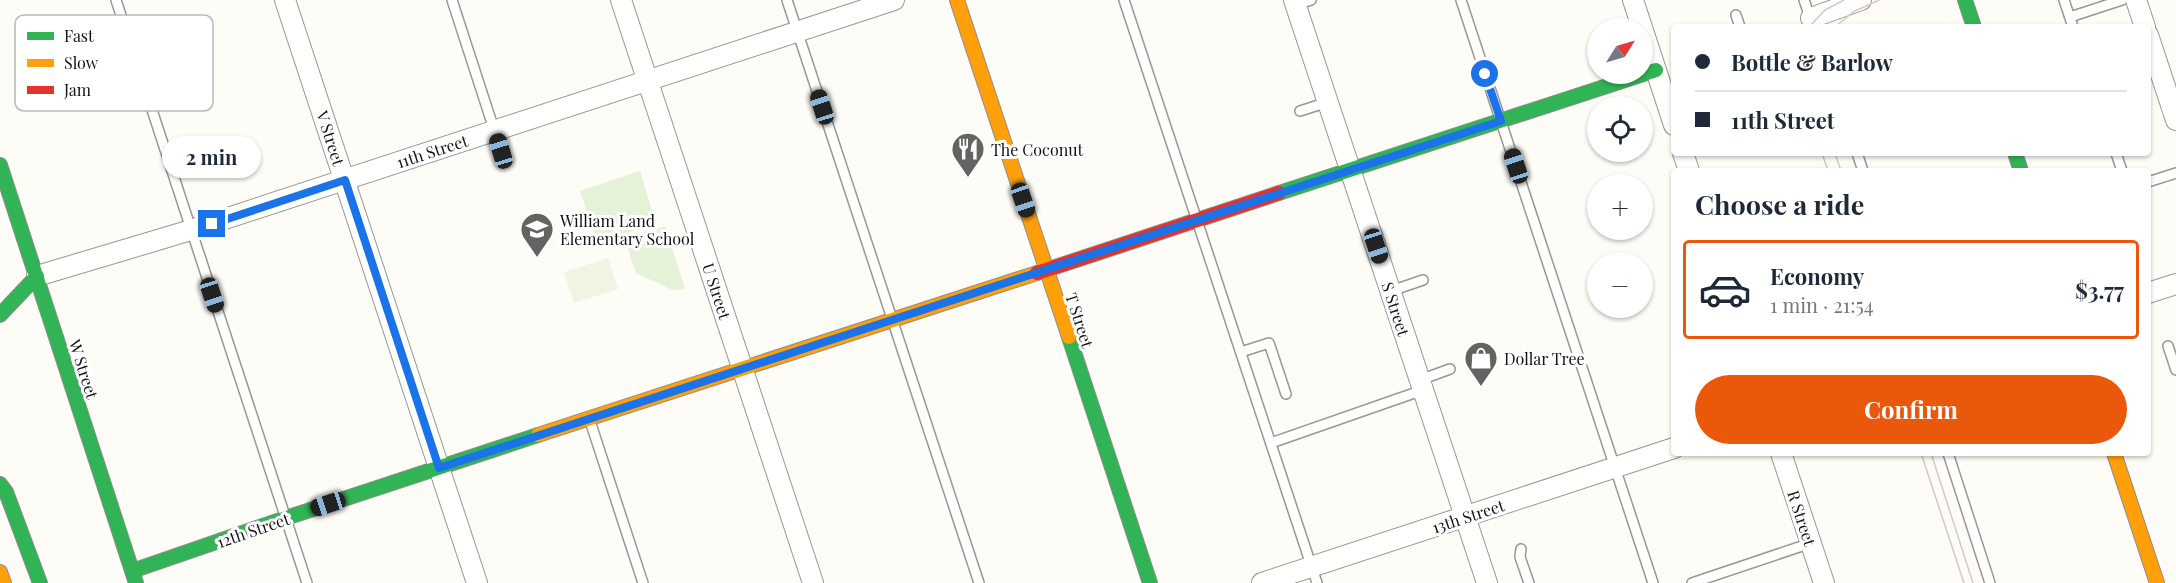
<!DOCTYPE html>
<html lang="en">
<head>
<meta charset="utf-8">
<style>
  body { margin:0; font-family:"Playfair Display",serif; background:#f6f6f7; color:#1f2937; height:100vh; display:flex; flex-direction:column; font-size:22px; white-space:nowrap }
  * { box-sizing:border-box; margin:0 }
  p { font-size:20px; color:#747a83 }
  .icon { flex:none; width:33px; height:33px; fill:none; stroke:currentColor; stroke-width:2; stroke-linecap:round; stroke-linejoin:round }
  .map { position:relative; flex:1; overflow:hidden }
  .sheet { position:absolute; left:1671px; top:168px; width:480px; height:288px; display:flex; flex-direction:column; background:#fff; border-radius:6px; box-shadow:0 2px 4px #0004 }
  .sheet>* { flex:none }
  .guide { position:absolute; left:1671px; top:24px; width:480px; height:132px; border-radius:6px; box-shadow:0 2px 4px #0004; display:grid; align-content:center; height:132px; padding:0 24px; background:#fff }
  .needle { width:39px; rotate:53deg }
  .fabs { position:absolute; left:1587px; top:18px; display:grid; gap:12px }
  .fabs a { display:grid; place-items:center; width:66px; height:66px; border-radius:50%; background:#fff; box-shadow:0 2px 4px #0004; font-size:30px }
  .end { position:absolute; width:27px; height:27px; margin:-14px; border:8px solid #1a73e8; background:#fff; box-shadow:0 0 0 3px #fff }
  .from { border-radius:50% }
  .bubble { position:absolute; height:42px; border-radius:21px; background:#fff; box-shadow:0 2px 4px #0004; font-size:20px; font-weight:700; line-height:42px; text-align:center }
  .car { position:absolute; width:18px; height:36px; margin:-18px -9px; border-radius:8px; box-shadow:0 0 4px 2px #0007; background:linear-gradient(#222 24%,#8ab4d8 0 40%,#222 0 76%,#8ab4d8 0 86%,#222 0) }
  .guide b { display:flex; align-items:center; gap:21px; height:57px; font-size:22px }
  .guide b+b { border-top:2px solid #e0e1e3 }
  .guide i { width:15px; height:15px; background:#1f2937 }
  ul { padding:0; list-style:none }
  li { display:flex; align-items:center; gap:18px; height:99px; margin:0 12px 9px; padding:0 12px; border:3px solid #e0e1e3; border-radius:6px }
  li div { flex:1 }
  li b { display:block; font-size:22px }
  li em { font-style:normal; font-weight:700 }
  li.on { border-color:#ea580c }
  li>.icon { width:54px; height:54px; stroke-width:1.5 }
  h2 { padding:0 24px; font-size:27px; line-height:72px }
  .button { display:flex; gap:12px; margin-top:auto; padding:12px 24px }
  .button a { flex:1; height:69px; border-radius:36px; background:#ea580c; color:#fff; font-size:24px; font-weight:700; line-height:69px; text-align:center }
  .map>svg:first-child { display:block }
  .green { fill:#e6f2d8 }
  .pitch { fill:#eff5e2 }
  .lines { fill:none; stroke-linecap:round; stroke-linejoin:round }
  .lane-casing { stroke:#979795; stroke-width:12 }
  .street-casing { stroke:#979795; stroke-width:22 }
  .fast-casing { stroke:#8e8d8b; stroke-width:16 }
  .slow-casing { stroke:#8e8d8b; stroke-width:16 }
  .jam-casing { stroke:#8e8d8b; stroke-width:16 }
  .lane { stroke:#fffffe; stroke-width:9 }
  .street { stroke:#fffffe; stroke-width:20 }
  .fast { stroke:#30b455; stroke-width:14 }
  .slow { stroke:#ff9f0a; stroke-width:14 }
  .jam { stroke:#e5322d; stroke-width:14 }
  .tram { stroke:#d8c7c7; stroke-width:1.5 }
  .route { stroke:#1a73e8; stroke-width:8 }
  .labels { text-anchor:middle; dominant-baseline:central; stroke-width:6; stroke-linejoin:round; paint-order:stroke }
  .street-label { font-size:16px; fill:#111; stroke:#fff }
  .poi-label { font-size:16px; fill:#111; stroke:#fff; text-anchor:start }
  .key { fill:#fff; stroke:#b8b8b8; stroke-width:1.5 }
  .key-label { font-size:16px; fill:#111 }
</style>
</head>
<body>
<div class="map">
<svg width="2176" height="583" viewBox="0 0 2176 583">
  <rect width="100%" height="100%" fill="#fdfcf7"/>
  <path class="green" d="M640 171 656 224 597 242 580 191Z
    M665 226 685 289 672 290 636 273 624 238Z"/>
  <path class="pitch" d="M608 258 618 289 574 303 564 272Z"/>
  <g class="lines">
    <defs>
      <path id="lane" d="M116 0 307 583
        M452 0 501 151
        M787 0 979 583
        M1124 0 1317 583
        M1461 0 1653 583
        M1804 0 1811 20
        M2064 0 2073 27
        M1296 5 1311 0
        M1736 15 1740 27
        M2070 17 2122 0
        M1300 111 1328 102
        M1857 153 1863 171
        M2116 153 2122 171
        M2148 182 2176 173
        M1391 291 1423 280
        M2168 346 2176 370
        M1241 352 1269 343 1286 394
        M1420 380 1450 369
        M590 421 643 583
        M1271 443 1423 390
        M1948 453 1990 583
        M1521 549 1520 557 1529 583
        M1692 583 1811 543"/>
      <path id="street" d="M285 0 477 583
        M621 0 813 583
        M1294 0 1487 583
        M1633 0 1674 125
        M2136 0 2145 27
        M1811 18 1861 0
        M2148 35 2176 120
        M1683 153 1689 171
        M37 276 191 230 894 0
        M2148 293 2176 284
        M1781 453 1824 583
        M1262 583 1674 448"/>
      <path id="fast" d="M1965 0 1974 27
        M2015 153 2021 171
        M0 165 136 583
        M1279 193 1656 70
        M0 315 37 276
        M1069 337 1150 583
        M0 484 6 492 40 583
        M132 571 286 518 538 435"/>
      <path id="slow" d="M957 0 1069 337
        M538 435 1037 273
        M2114 453 2157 583
        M0 572 4 583"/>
      <path id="jam" d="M1037 273 1279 193"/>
    </defs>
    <use href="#lane" class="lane-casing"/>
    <use href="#street" class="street-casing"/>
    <use href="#fast" class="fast-casing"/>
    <use href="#slow" class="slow-casing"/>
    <use href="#jam" class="jam-casing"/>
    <use href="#lane" class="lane"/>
    <use href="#street" class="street"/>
    <use href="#fast" class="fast"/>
    <use href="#slow" class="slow"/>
    <use href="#jam" class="jam"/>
    <path class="tram" d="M1809 27 1825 10 1844 0
      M1835 27 1853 12 1879 0
      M1822 153 1828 171
      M1835 153 1841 171
      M1921 453 1964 583
      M1931 453 1973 583"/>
  </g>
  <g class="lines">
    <path class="route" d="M212 224 345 180 439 468 1501 121 1485 74"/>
  </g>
  <defs>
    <symbol id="restaurant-pin" viewBox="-11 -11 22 30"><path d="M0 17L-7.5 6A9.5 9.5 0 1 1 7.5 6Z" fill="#646362" stroke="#fff"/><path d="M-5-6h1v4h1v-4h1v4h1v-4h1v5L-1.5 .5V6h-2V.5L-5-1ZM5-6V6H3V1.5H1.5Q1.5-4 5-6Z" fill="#fff"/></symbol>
    <symbol id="school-pin" viewBox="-11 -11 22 30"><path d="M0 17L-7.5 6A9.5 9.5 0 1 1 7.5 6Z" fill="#646362" stroke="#fff"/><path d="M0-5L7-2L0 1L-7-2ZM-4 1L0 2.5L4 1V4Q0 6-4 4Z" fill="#fff"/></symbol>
    <symbol id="shop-pin" viewBox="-11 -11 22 30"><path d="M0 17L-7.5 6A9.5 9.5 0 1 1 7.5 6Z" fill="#646362" stroke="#fff"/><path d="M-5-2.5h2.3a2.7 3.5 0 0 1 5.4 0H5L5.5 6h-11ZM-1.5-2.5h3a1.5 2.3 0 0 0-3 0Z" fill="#fff"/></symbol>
  </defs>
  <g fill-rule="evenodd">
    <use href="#restaurant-pin" x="949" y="130" width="38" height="52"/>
    <use href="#school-pin" x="518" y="210" width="38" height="52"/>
    <use href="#shop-pin" x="1462" y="339" width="38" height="52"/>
  </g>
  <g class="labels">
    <g class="street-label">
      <text transform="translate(331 138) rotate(72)">V Street</text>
      <text transform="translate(432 151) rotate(-18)">11th Street</text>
      <text transform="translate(717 291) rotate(72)">U Street</text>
      <text transform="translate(1396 309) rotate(72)">S Street</text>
      <text transform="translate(1080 320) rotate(72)">T Street</text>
      <text transform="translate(84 369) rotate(72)">W Street</text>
      <text transform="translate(1468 516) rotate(-18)">13th Street</text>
      <text transform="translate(1802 518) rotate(72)">R Street</text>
      <text transform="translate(253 530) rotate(-19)">12th Street</text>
    </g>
    <g class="poi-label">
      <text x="991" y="149">The Coconut</text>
      <text x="560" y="220">William Land<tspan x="560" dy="18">Elementary School</tspan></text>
      <text x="1504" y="358">Dollar Tree</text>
    </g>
  </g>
  <rect x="15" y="15" width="198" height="96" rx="9" class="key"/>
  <rect x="27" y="32" width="27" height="8" fill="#30b455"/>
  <rect x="27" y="59" width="27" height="8" fill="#ff9f0a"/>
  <rect x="27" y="86" width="27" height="8" fill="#e5322d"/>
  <g class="key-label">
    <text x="64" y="42">Fast</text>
    <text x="64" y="69">Slow</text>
    <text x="64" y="96">Jam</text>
  </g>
</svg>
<div class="fabs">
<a><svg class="needle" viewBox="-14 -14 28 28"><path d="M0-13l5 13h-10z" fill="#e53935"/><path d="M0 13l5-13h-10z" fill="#747a83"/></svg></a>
<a><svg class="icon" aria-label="locate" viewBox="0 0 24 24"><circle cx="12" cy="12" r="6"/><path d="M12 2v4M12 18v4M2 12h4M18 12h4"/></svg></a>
<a>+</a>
<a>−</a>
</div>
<i class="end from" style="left:1485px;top:74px"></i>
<i class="end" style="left:212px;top:224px"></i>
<div class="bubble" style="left:162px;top:136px;width:99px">2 min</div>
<i class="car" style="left:822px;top:107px;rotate:342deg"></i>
<i class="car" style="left:501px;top:151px;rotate:343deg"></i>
<i class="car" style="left:1516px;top:166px;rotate:342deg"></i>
<i class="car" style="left:1023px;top:200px;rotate:161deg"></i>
<i class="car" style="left:1376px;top:246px;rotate:162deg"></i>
<i class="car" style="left:212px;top:295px;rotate:162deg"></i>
<i class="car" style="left:328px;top:504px;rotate:252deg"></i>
<div class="guide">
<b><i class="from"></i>Bottle &amp; Barlow</b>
<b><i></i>11th Street</b>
</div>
<section class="sheet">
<h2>Choose a ride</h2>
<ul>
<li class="on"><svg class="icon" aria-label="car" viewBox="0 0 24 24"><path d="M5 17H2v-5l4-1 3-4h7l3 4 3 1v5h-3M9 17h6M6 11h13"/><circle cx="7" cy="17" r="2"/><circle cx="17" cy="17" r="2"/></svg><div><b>Economy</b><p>1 min · 21:54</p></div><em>$3.77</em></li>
</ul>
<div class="button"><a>Confirm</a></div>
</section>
</div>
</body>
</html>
